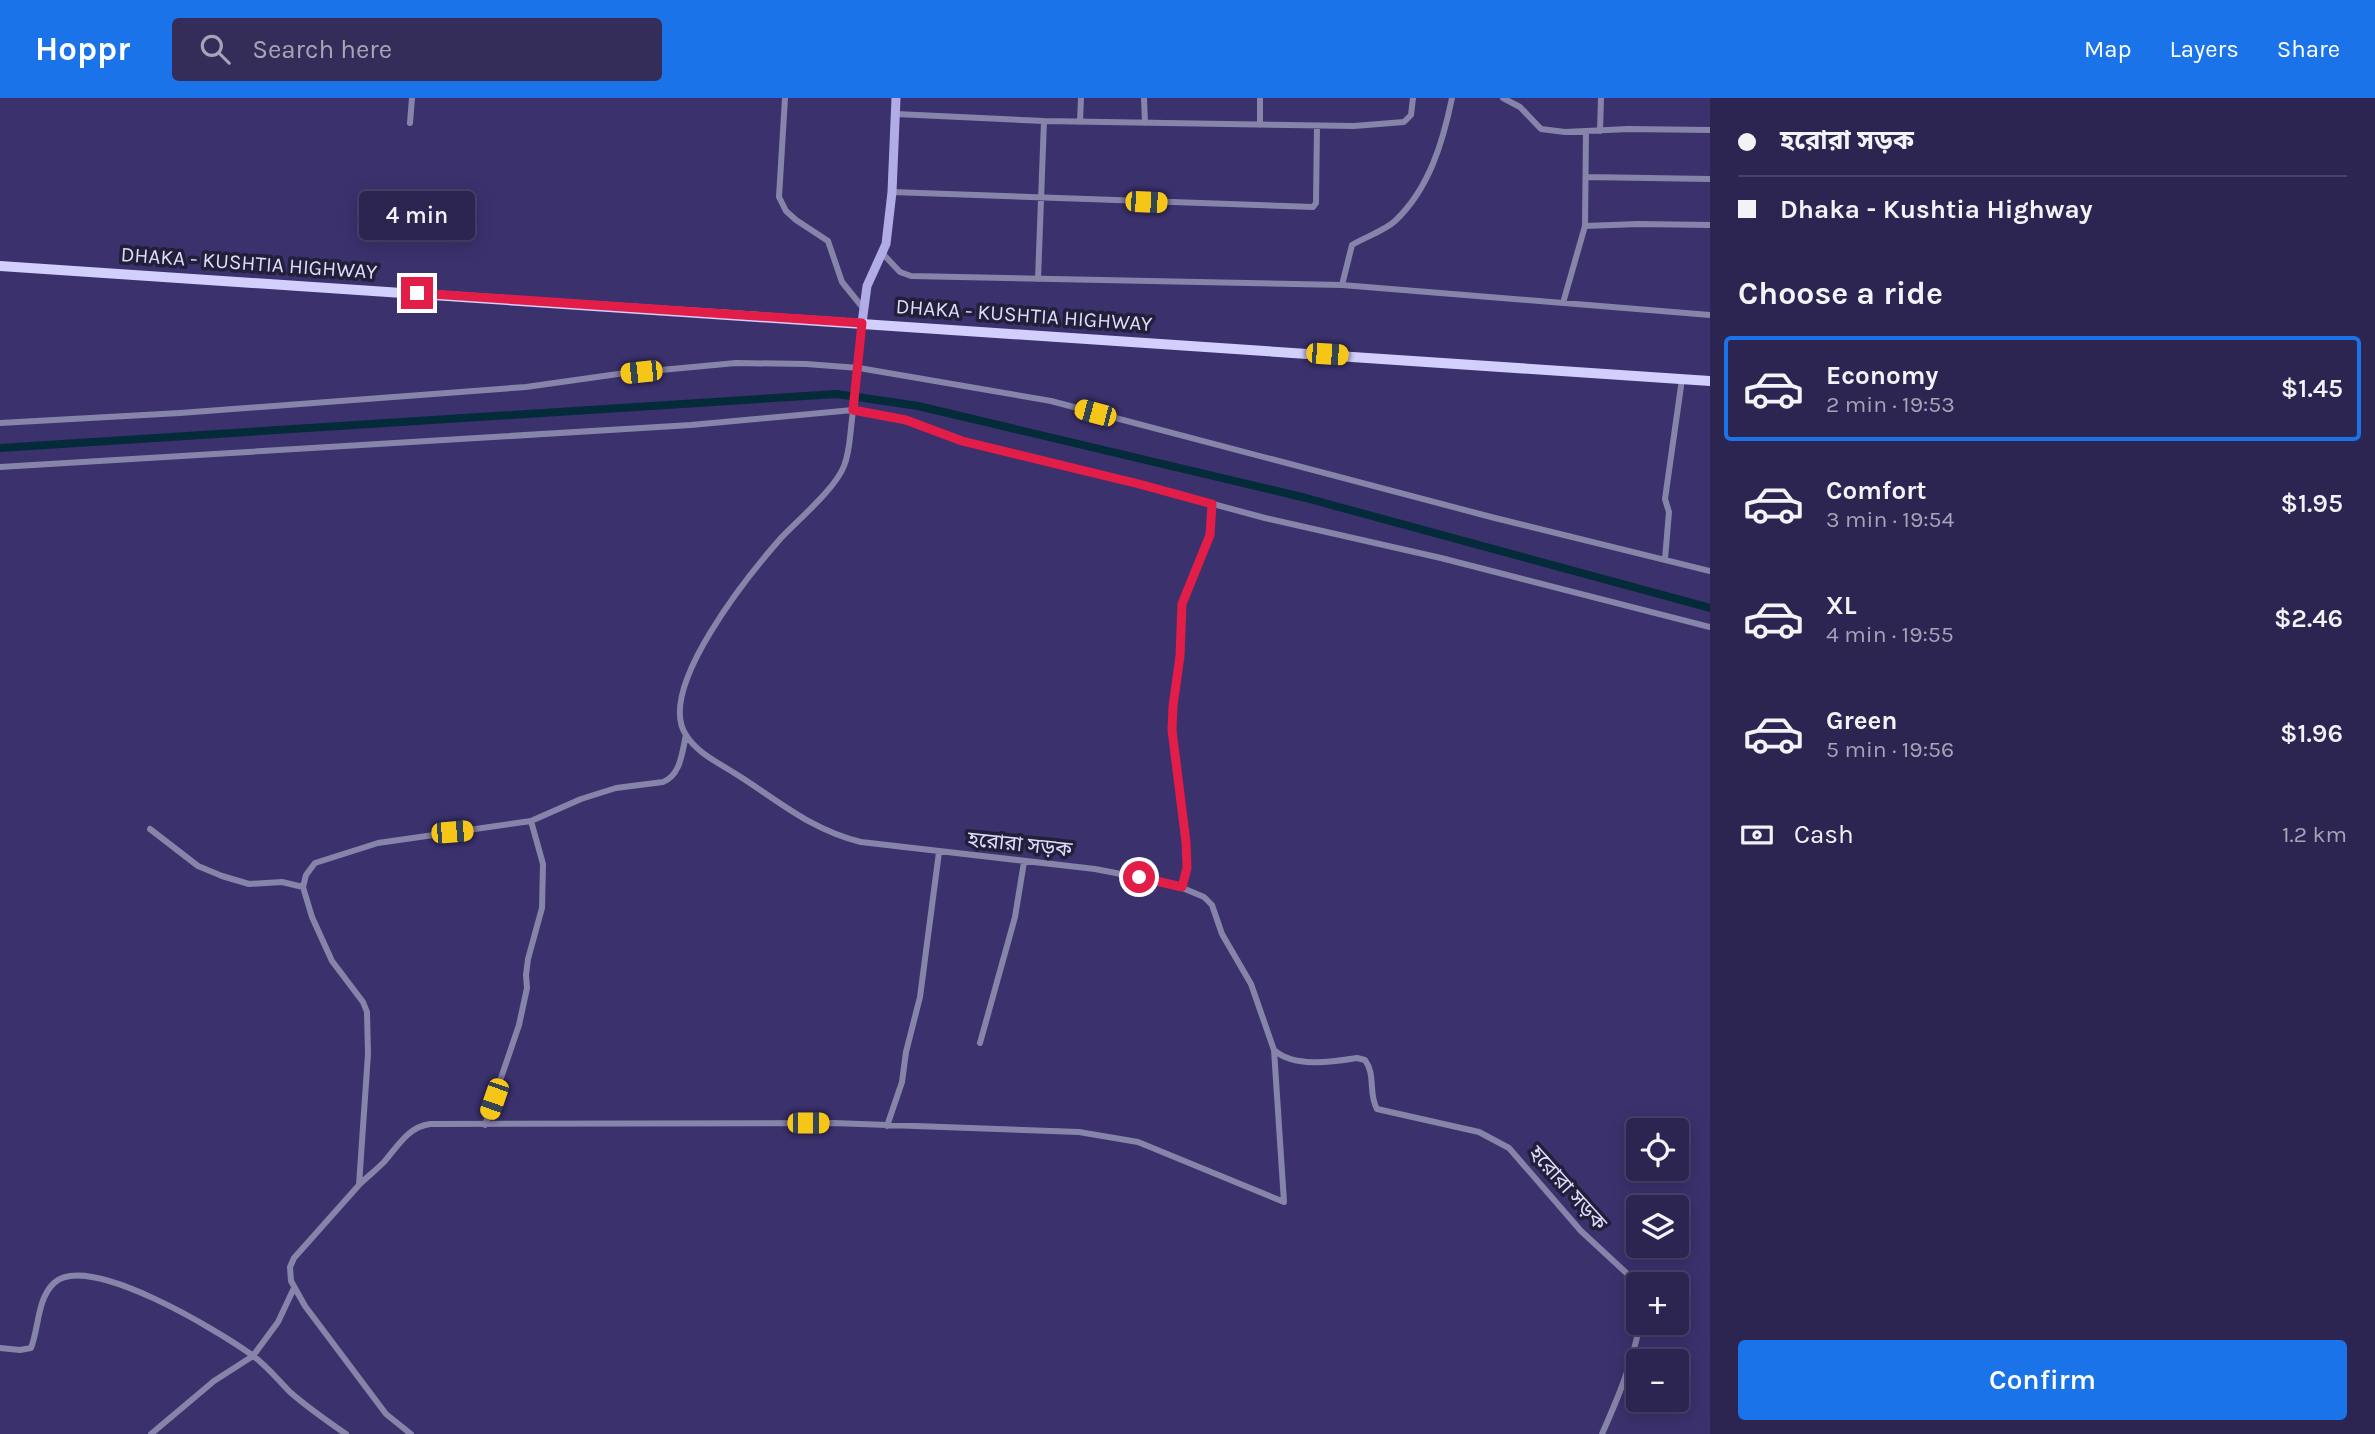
<!DOCTYPE html>
<html lang="en">
<head>
<meta charset="utf-8">
<style>
  body { margin:0; font-family:Karla,"Noto Sans Bengali",sans-serif; background:#342d59; color:#f1f3f6; height:100vh; display:flex; flex-direction:column; font-size:26px; white-space:nowrap }
  * { box-sizing:border-box; margin:0 }
  p { font-size:23px; color:#a6a5b8 }
  .icon { flex:none; width:38px; height:38px; fill:none; stroke:currentColor; stroke-width:2; stroke-linecap:round; stroke-linejoin:round }
  .map { position:relative; flex:1; overflow:hidden }
  .drawer { display:flex; flex-direction:column; background:#2c2552; width:665px }
  .drawer>* { flex:none }
  .top-card { display:grid; align-content:center; height:154px; padding:0 28px; background:#2c2552 }
  .controls { position:absolute; left:1626px; top:1020px; display:grid; gap:14px }
  .controls a { display:grid; place-items:center; width:63px; height:63px; border-radius:7px; background:#2c2552; box-shadow:0 4px 18px #0003,0 0 0 2px #484269; font-size:35px }
  .end { position:absolute; width:32px; height:32px; margin:-16px; border:9px solid #e11d48; background:#fff; box-shadow:0 0 0 4px #fff }
  .from { border-radius:50% }
  .bubble { position:absolute; height:49px; border-radius:7px; background:#2c2552; box-shadow:0 4px 18px #0003,0 0 0 2px #484269; font-size:23px; font-weight:600; line-height:49px; text-align:center }
  .car { position:absolute; width:21px; height:42px; margin:-21px -10px; border-radius:9px; box-shadow:0 0 5px 2px #0007; background:linear-gradient(#f5c518 24%,#345 0 40%,#f5c518 0 76%,#345 0 86%,#f5c518 0) }
  .top-card b { display:flex; align-items:center; gap:24px; height:66px; font-size:26px }
  .top-card b+b { border-top:2px solid #484269 }
  .top-card i { width:18px; height:18px; background:#f1f3f6 }
  ul { padding:0; list-style:none }
  li { display:flex; align-items:center; gap:21px; height:105px; margin:0 14px 10px; padding:0 14px; border:4px solid transparent; border-radius:7px }
  li div { flex:1 }
  li b { display:block; font-size:26px }
  li em { font-style:normal; font-weight:600 }
  li.current { border-color:#1a73e8 }
  li>.icon { width:63px; height:63px; stroke-width:1.5 }
  h2 { padding:0 28px; font-size:32px; line-height:84px }
  .pay { display:flex; align-items:center; gap:18px; height:77px; padding:0 28px; font-size:26px }
  .pay p { margin-inline-start:auto }
  .action { display:flex; gap:14px; margin-top:auto; padding:14px 28px }
  .action a { flex:1; height:80px; border-radius:7px; background:#1a73e8; color:#fff; font-size:28px; font-weight:600; line-height:80px; text-align:center }
  header { display:flex; align-items:center; gap:42px; box-sizing:border-box; height:98px; padding:0 35px; background:#1a73e8; color:#fff }
  header strong { font-size:33px }
  nav { display:flex; gap:38px; margin-inline-start:auto; font-size:24px }
  .search { width:490px; height:63px; background:#342d59; display:flex; align-items:center; gap:18px; box-sizing:border-box; padding:0 24px; border-radius:7px; color:#a6a5b8; font-size:26px }
  main { display:flex; flex:1; min-height:0 }
  .map>svg:first-child { display:block }
  .lines { fill:none; stroke-linecap:round; stroke-linejoin:round }
  .canal { stroke:#042b39; stroke-width:8 }
  .minor { stroke:#8784a9; stroke-width:6 }
  .secondary { stroke:#b1ace7; stroke-width:9 }
  .primary { stroke:#d2cffd; stroke-width:10 }
  .route { stroke:#e11d48; stroke-width:9 }
  .labels { text-anchor:middle; dominant-baseline:central; stroke-width:7; stroke-linejoin:round; paint-order:stroke }
  .street-label { font-size:21px; fill:#dedcf9; stroke:#221f3a }
</style>
</head>
<body>
<header>
<strong>Hoppr</strong>
<div class="search"><svg class="icon" aria-label="search" viewBox="0 0 24 24"><circle cx="10" cy="10" r="6"/><path d="M15 15l6 6"/></svg>Search here</div>
<nav><a>Map</a><a>Layers</a><a>Share</a></nav>
</header>
<main>
<div class="map">
<svg width="1710" height="1336" viewBox="0 0 1710 1336">
  <rect width="100%" height="100%" fill="#3b316d"/>
  <g class="lines">
    <path class="canal" d="M0 350 837 296 918 308 1306 400 1710 510"/>
    <path class="minor" d="M785 0 779 99 786 113 796 122 828 143 842 184 863 210
      M1144 0 1145 25
      M1503 0 1520 9 1541 31 1565 34 1628 31 1710 32
      M896 16 1044 23 1354 28 1404 24 1411 17 1413 0
      M1080 24 1081 0
      M410 25 412 0
      M1260 27V0
      M1600 33 1601 0
      M1586 79 1710 81
      M892 94 1313 109 1316 105 1317 28
      M1585 128 1638 126 1710 127
      M883 156 900 174 911 178 1342 187 1710 217
      M1038 181 1044 23
      M1342 187 1352 147C1365 139 1384 133 1395 123 1429 91 1443 44 1452 0
      M1563 205 1585 128 1586 33
      M862 225C859 257 856 289 852 321 850 336 850 353 844 368 835 391 799 421 781 440 751 474 655 591 686 637 697 655 719 665 736 676 779 703 811 732 861 744L1095 771 1173 786 1204 799 1212 807 1222 836 1251 886 1274 952C1294 970 1332 964 1357 960L1365 962C1376 977 1368 995 1377 1011L1479 1034 1509 1050 1581 1133 1634 1182 1638 1188
      M0 325 180 315 526 289 618 276 736 265 806 266 859 270 1051 303 1495 420 1710 473
      M0 369 691 327 853 312 906 322 962 343 1139 386 1265 420 1441 460 1710 529
      M1665 461 1669 414 1665 401 1682 281
      M150 731 198 768 222 778 249 786 282 784 303 789 306 777 315 765 378 745 531 723 581 701 616 690 663 684C681 677 682 654 686 637
      M303 789 312 819 332 863 363 904 367 914 368 956 359 1087 294 1160 290 1169 291 1183 305 1208 386 1316 411 1336
      M1182 789 1187 770 1186 744 1172 632 1173 608 1180 558 1183 506 1210 437 1212 406
      M980 945 1015 819 1024 764
      M485 1027 519 927 527 890 526 877 528 861 542 810 543 766 531 723
      M887 1028 902 984 906 954 920 899 939 754
      M359 1087C367 1079 376 1072 384 1064 398 1048 408 1029 430 1026L833 1025 1079 1034 1138 1044 1284 1104 1274 952
      M0 1250 20 1252 31 1250C39 1230 37 1201 54 1185 88 1153 220 1234 252 1257 266 1267 278 1282 290 1294 307 1309 327 1323 346 1336
      M151 1336 214 1283 253 1258 278 1224 294 1190
      M1602 1336C1618 1300 1633 1264 1640 1225"/>
    <path class="secondary" d="M862 225 867 188 886 146 892 94 896 0"/>
    <path class="primary" d="M0 168 1710 283"/>
  </g>
  <g class="lines">
    <path class="route" d="M417 195 862 225 853 312 906 322 962 343 1139 386 1212 406 1210 437 1182 506 1180 558 1173 608 1172 632 1186 744 1187 770 1182 789 1139 779"/>
  </g>
  <g class="labels">
    <g class="street-label">
      <text transform="translate(249 165) rotate(4)">DHAKA - KUSHTIA HIGHWAY</text>
      <text transform="translate(1024 217) rotate(4)">DHAKA - KUSHTIA HIGHWAY</text>
      <text transform="translate(1020 746) rotate(6)">হরোরা সড়ক</text>
      <text transform="translate(1568 1090) rotate(48)">হরোরা সড়ক</text>
    </g>
  </g>
</svg>
<div class="controls">
<a><svg class="icon" aria-label="locate" viewBox="0 0 24 24"><circle cx="12" cy="12" r="6"/><path d="M12 2v4M12 18v4M2 12h4M18 12h4"/></svg></a>
<a><svg class="icon" aria-label="layers" viewBox="0 0 24 24"><path d="M12 4l9 5-9 5-9-5zM3 14l9 5 9-5"/></svg></a>
<a>+</a>
<a>−</a>
</div>
<i class="end from" style="left:1139px;top:779px"></i>
<i class="end" style="left:417px;top:195px"></i>
<div class="bubble" style="left:359px;top:93px;width:116px">4 min</div>
<i class="car" style="left:1146px;top:104px;rotate:92deg"></i>
<i class="car" style="left:1327px;top:256px;rotate:94deg"></i>
<i class="car" style="left:641px;top:274px;rotate:264deg"></i>
<i class="car" style="left:1095px;top:315px;rotate:285deg"></i>
<i class="car" style="left:452px;top:734px;rotate:85deg"></i>
<i class="car" style="left:494px;top:1001px;rotate:199deg"></i>
<i class="car" style="left:808px;top:1025px;rotate:90deg"></i>
</div>
<section class="drawer">
<div class="top-card">
<b><i class="from"></i>হরোরা সড়ক</b>
<b><i></i>Dhaka - Kushtia Highway</b>
</div>
<h2>Choose a ride</h2>
<ul>
<li class="current"><svg class="icon" aria-label="car" viewBox="0 0 24 24"><path d="M5 17H2v-5l4-1 3-4h7l3 4 3 1v5h-3M9 17h6M6 11h13"/><circle cx="7" cy="17" r="2"/><circle cx="17" cy="17" r="2"/></svg><div><b>Economy</b><p>2 min · 19:53</p></div><em>$1.45</em></li>
<li><svg class="icon" aria-label="car" viewBox="0 0 24 24"><path d="M5 17H2v-5l4-1 3-4h7l3 4 3 1v5h-3M9 17h6M6 11h13"/><circle cx="7" cy="17" r="2"/><circle cx="17" cy="17" r="2"/></svg><div><b>Comfort</b><p>3 min · 19:54</p></div><em>$1.95</em></li>
<li><svg class="icon" aria-label="car" viewBox="0 0 24 24"><path d="M5 17H2v-5l4-1 3-4h7l3 4 3 1v5h-3M9 17h6M6 11h13"/><circle cx="7" cy="17" r="2"/><circle cx="17" cy="17" r="2"/></svg><div><b>XL</b><p>4 min · 19:55</p></div><em>$2.46</em></li>
<li><svg class="icon" aria-label="car" viewBox="0 0 24 24"><path d="M5 17H2v-5l4-1 3-4h7l3 4 3 1v5h-3M9 17h6M6 11h13"/><circle cx="7" cy="17" r="2"/><circle cx="17" cy="17" r="2"/></svg><div><b>Green</b><p>5 min · 19:56</p></div><em>$1.96</em></li>
</ul>
<div class="pay"><svg class="icon" aria-label="cash" viewBox="0 0 24 24"><path d="M3 7h18v10H3z"/><circle cx="12" cy="12" r="2"/></svg>Cash<p>1.2 km</p></div>
<div class="action"><a>Confirm</a></div>
</section>
</main>
</body>
</html>
